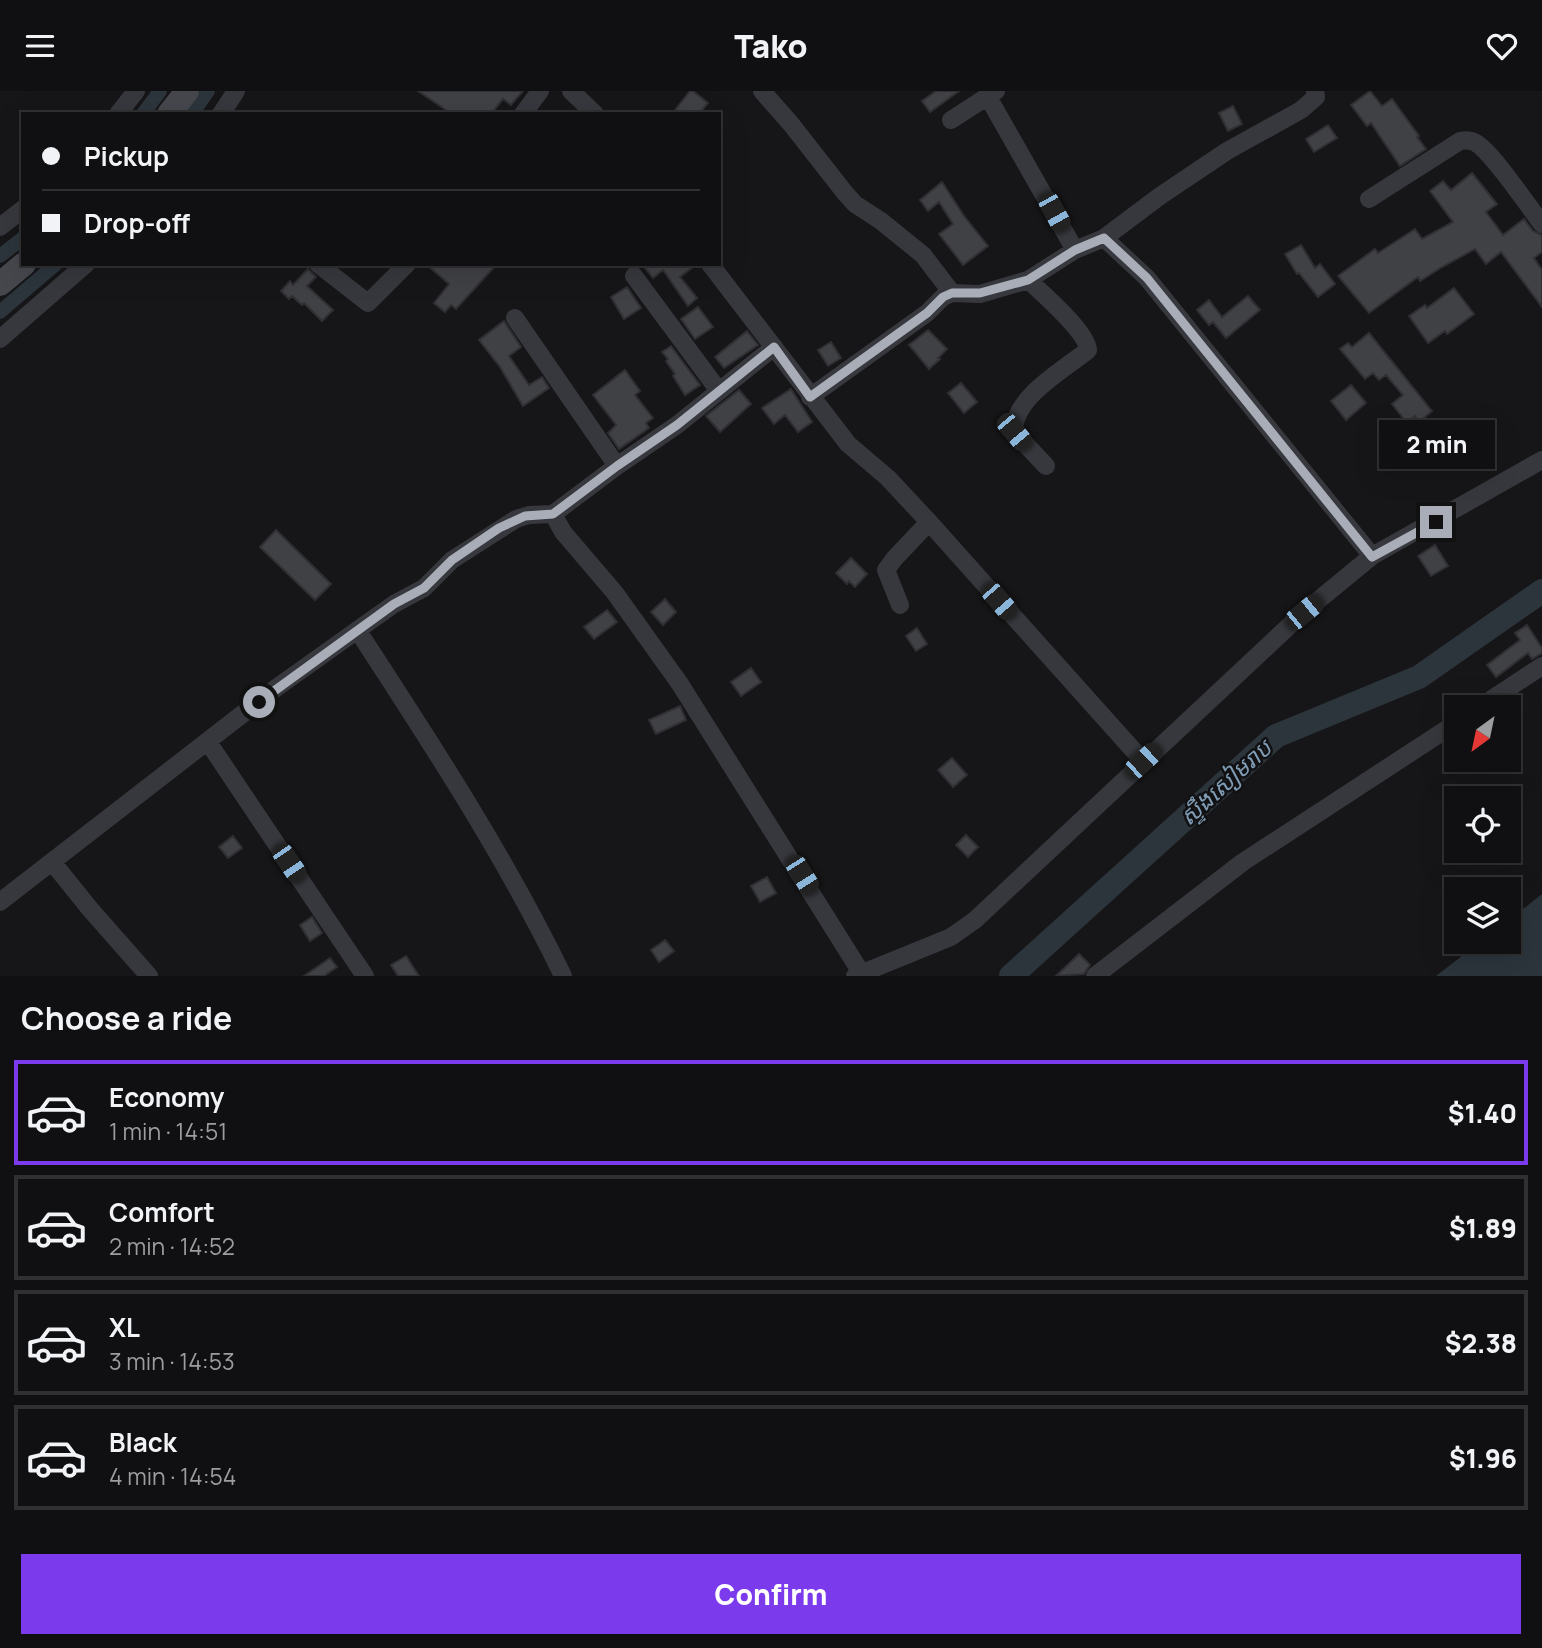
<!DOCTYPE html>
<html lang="en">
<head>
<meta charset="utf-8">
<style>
  body { margin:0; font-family:Manrope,"Noto Sans Khmer",sans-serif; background:#1e1e20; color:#f1f3f6; height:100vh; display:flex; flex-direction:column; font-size:26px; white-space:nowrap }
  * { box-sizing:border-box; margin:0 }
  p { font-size:23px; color:#9c9d9f }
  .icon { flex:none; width:38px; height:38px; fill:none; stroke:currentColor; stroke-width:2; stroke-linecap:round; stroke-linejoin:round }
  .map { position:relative; height:885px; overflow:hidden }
  .drawer { display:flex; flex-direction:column; background:#101012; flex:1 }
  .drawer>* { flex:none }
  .guide { position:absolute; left:21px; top:21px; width:700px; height:154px; border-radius:0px; box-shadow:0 7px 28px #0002,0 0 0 2px #303032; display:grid; align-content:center; height:154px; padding:0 21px; background:#101012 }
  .needle { width:46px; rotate:213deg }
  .buttons { position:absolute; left:1444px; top:604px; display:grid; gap:14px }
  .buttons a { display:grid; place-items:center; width:77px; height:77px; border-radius:0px; background:#101012; box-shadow:0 7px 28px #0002,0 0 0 2px #303032; font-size:35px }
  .end { position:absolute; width:32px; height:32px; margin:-16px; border:9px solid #a8adb8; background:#111; box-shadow:0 0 0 4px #111 }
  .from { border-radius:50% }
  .bubble { position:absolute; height:49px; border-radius:0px; background:#101012; box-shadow:0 7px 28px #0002,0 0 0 2px #303032; font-size:23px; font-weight:800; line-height:49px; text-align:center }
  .car { position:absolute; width:21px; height:42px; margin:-21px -10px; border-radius:9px; box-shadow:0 0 5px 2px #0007; background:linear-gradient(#222 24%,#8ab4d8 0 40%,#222 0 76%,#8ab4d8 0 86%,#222 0) }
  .guide b { display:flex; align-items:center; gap:24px; height:66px; font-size:26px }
  .guide b+b { border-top:2px solid #303032 }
  .guide i { width:18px; height:18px; background:#f1f3f6 }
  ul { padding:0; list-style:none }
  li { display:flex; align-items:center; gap:21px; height:105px; margin:0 14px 10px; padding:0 7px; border:4px solid #303032; border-radius:0px }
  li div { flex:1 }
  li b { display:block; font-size:26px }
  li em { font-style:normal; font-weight:800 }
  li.on { border-color:#7c3aed }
  li>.icon { width:63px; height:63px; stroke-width:1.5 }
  h2 { padding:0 21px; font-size:32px; line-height:84px }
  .primary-button { display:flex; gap:14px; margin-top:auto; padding:14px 21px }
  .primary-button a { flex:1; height:80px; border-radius:0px; background:#7c3aed; color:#fff; font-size:28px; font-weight:800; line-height:80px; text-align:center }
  header { display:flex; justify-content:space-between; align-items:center; height:91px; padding:0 21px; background:#101012; font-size:32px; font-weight:800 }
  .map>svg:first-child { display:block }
  .water { fill:#2c353c }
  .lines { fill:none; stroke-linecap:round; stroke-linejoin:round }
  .canal { stroke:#2c353c; stroke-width:14 }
  .river { stroke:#2c353c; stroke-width:24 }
  .building { fill:#404145; stroke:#303034; stroke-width:2 }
  .street { stroke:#37383d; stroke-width:18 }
  .secondary { stroke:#45474d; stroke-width:24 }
  .route { stroke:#a8adb8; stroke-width:9 }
  .labels { text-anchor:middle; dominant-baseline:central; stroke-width:5; stroke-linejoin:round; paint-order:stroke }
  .water-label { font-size:23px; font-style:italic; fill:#7f9bb3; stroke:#111113 }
</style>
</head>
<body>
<header><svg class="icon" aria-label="menu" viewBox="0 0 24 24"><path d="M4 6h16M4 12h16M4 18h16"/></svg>Tako<svg class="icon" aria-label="heart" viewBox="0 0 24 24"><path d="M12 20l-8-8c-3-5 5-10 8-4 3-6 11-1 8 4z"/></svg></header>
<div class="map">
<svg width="1542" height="885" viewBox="0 0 1542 885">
  <rect width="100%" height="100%" fill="#161618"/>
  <path class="water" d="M1542 803V885H1436L1480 851 1508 850 1509 829Z"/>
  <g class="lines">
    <path class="canal" d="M143 23 160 0
      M192 23 208 0
      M0 165 23 147
      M0 221 56 173"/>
    <path class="river" d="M1011 885 1276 645 1419 586 1542 500"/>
  </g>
  <path class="building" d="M418 0H523L511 14 503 8 491 23H452Z
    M690 0H693L708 12 699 23H672Z
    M936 0H959L930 21 922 10Z
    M1370 0 1382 15 1392 8 1419 45 1417 46 1426 58 1400 75 1371 32 1367 35 1351 14Z
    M1233 15 1242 33 1228 40 1219 22Z
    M1328 34 1337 47 1314 61 1306 48Z
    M1472 82 1497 113 1486 121 1503 144 1524 128 1533 140 1542 144V161L1534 167 1542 179V216L1501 161 1486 173 1475 158 1442 176 1420 190 1418 186 1369 222 1338 185 1375 158 1378 162 1415 138 1422 148 1453 131 1430 100 1443 90 1451 99Z
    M942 91 964 125 988 155 963 174 939 143 953 133 939 111 928 120 920 109Z
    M1301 154 1315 177 1320 173 1335 193 1318 206 1299 182 1297 183 1285 163Z
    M426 173H497L456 218 451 214 445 221 434 212 449 193Z
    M642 173H697L680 186 697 207 688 215 663 179 653 187Z
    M308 178 316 186 307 195 333 219 322 230 304 212 302 214 292 205 289 208 281 200 290 190 293 194Z
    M627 196 641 217 624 228 611 206Z
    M1454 197 1474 223 1447 243 1445 240 1428 252 1409 225 1425 214 1427 217Z
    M1248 205 1260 219 1226 247 1213 231 1209 234 1197 219 1209 209 1222 226Z
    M698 216 713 236 695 248 681 228Z
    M504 230 521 256 509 265 529 294 542 286 549 297 523 315 500 276 479 249Z
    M928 239 947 258 938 267 940 268 929 278 909 254Z
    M747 240 758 254 724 277 715 266Z
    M1369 242 1432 320 1419 331 1415 325 1407 332 1392 313 1403 304 1386 284 1379 289 1373 282 1365 288 1340 258 1348 252 1352 256Z
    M831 251 841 267 828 275 818 259Z
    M671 255 700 294 685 304 673 285 675 283 666 270 668 268 662 261Z
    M625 279 640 300 635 304 653 327 646 332 649 337 619 358 608 342 616 334 593 304Z
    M961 292 977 311 964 322 948 302Z
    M1351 294 1366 312 1346 329 1331 310Z
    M791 298 812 331 798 341 785 324 774 333 762 317Z
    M739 299 751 313 720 341 706 325Z
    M1404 355 1416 369 1405 379 1393 364Z
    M276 439 331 493 315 509 260 456Z
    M1435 454 1448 475 1431 485 1418 465Z
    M851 467 867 483 855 496 849 490 847 493 836 482Z
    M665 508 676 521 663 534 651 521Z
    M607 519 617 531 594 548 584 536Z
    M1527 534 1542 557V562L1532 568 1528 562 1496 586 1487 574 1520 549 1515 542Z
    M917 537 927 553 916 560 906 545Z
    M751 577 761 591 741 605 731 591Z
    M680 615 686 629 656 643 649 629Z
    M952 667 967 684 953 696 938 679Z
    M966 744 978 756 968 766 956 754Z
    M233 745 242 757 228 767 219 756Z
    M767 786 776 802 760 811 751 795Z
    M312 826 322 842 310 850 300 834Z
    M665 849 674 860 659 871 651 859Z
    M1079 863 1090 874 1084 883 1056 885Z
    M406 865 419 885H398L391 874Z
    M330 867 337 876 324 885H304Z"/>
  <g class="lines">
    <path class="street" d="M571 0 595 23
      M762 0 791 33 845 102 855 113 881 130 923 164 952 202
      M988 6 1075 159
      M118 23 136 0
      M221 23 236 0
      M523 23 540 0
      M951 29 996 0
      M1369 108 1460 50C1465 49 1471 49 1476 52 1493 62 1528 115 1542 133
      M0 136 23 118
      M1104 147 1147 187 1372 465
      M318 173 368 212 407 173
      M710 173 848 353 888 387 929 431 1143 670
      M634 185 719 300
      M1028 189C1042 202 1087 241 1088 259 1064 279 1013 306 1014 341L1046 375
      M515 227 617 375
      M0 248 86 173
      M810 306 927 222 943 206 952 202 980 203 1028 189 1075 159 1104 147 1160 105 1227 60 1301 19 1316 6 1315 0
      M553 423 563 441 615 502 680 593 862 883
      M900 514 886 479 894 468 929 431
      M358 540C431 652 505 765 563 885
      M1480 616 1542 575
      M208 651 365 885
      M53 772 90 818 149 885
      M0 811 276 597 394 513 424 497 452 469 516 428 529 424 553 423 617 375 677 334 774 256
      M855 885 951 846 975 829 1304 521 1372 465 1542 369
      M1095 885 1243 771 1456 632"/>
    <path class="secondary" d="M169 23 187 0
      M0 193 24 173"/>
  </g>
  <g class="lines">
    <path class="route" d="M259 611 394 513 424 497 452 469 499 437 525 425 553 423 617 375 677 334 774 256 810 306 927 222 943 206 952 202H980L1028 189 1075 159 1104 147 1147 187 1372 466 1436 431"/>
  </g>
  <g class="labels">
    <g class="water-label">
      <text transform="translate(1225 691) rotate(-42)">ស្ទឹងសៀមរាប</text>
    </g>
  </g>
</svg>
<div class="buttons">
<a><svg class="needle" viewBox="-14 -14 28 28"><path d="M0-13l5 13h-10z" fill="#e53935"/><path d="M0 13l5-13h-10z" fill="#9c9d9f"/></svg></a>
<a><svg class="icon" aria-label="locate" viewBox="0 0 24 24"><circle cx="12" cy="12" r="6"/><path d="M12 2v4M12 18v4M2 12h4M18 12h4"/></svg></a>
<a><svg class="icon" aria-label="layers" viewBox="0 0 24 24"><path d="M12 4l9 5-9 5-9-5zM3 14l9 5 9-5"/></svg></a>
</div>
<i class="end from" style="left:259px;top:611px"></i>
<i class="end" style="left:1436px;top:431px"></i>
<div class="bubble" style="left:1379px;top:329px;width:116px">2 min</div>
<i class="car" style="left:1054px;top:121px;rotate:151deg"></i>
<i class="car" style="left:1014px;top:341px;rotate:140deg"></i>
<i class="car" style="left:999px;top:510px;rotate:139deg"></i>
<i class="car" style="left:1304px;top:521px;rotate:51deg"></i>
<i class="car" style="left:1143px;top:670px;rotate:47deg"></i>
<i class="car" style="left:289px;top:772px;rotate:146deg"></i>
<i class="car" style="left:802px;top:784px;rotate:148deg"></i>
<div class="guide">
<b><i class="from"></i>Pickup</b>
<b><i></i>Drop-off</b>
</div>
</div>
<section class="drawer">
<h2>Choose a ride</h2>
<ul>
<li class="on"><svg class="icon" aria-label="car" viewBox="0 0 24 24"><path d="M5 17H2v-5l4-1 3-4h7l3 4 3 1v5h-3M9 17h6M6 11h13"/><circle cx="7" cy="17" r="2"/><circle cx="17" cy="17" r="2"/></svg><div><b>Economy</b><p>1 min · 14:51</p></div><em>$1.40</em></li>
<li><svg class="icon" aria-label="car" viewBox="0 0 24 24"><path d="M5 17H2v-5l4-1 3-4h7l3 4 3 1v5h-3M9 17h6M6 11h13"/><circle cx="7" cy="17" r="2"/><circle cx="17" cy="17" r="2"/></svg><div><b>Comfort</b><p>2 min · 14:52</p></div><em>$1.89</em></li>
<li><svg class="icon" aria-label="car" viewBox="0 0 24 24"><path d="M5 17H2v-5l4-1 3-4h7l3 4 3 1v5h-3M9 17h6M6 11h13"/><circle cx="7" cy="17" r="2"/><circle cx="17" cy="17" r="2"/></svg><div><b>XL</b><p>3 min · 14:53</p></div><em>$2.38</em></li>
<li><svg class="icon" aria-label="car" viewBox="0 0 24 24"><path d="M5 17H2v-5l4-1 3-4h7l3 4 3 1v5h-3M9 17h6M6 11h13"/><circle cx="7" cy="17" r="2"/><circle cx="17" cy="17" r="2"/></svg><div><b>Black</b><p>4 min · 14:54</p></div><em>$1.96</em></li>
</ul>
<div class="primary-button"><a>Confirm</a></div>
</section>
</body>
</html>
